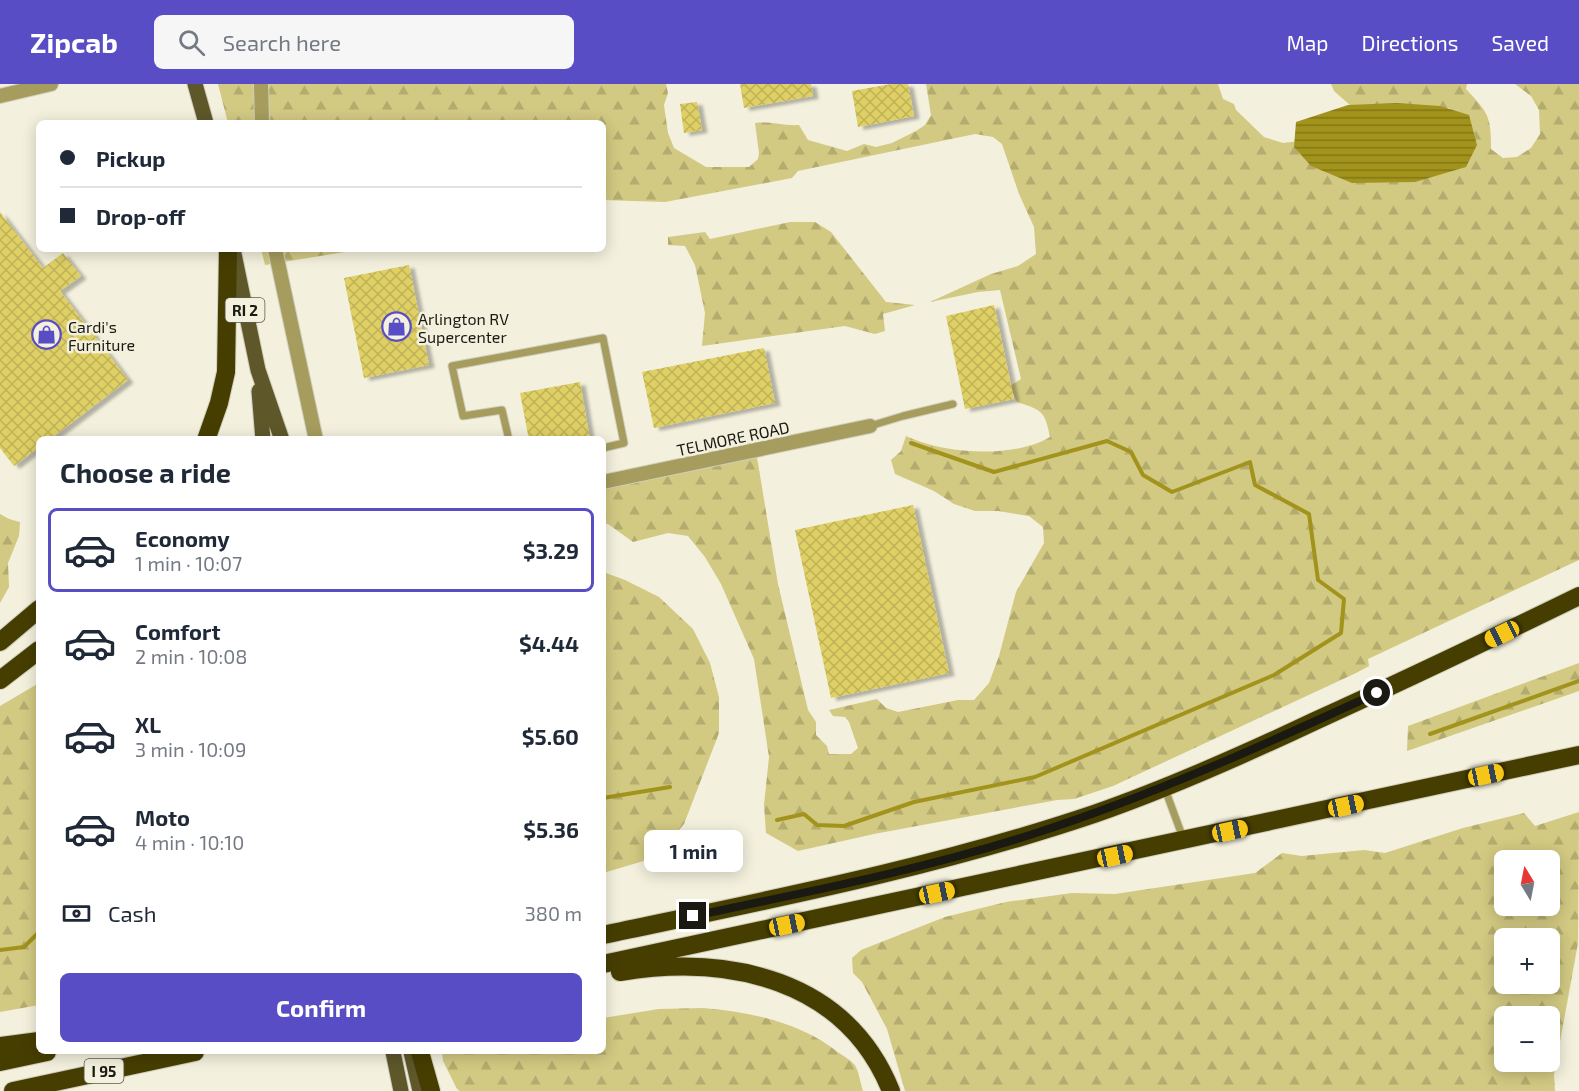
<!DOCTYPE html>
<html lang="en">
<head>
<meta charset="utf-8">
<style>
  body { margin:0; font-family:"Exo 2",sans-serif; background:#f6f6f7; color:#1f2937; height:100vh; display:flex; flex-direction:column; font-size:22px; white-space:nowrap }
  * { box-sizing:border-box; margin:0 }
  p { font-size:20px; color:#747a83 }
  .icon { flex:none; width:33px; height:33px; fill:none; stroke:currentColor; stroke-width:2; stroke-linecap:round; stroke-linejoin:round }
  .map { position:relative; flex:1; overflow:hidden }
  .sheet { position:absolute; left:36px; top:352px; width:570px; height:618px; display:flex; flex-direction:column; background:#fff; border-radius:9px; box-shadow:0 3px 15px #0003 }
  .sheet>* { flex:none }
  .top-card { position:absolute; left:36px; top:36px; width:570px; height:132px; border-radius:9px; box-shadow:0 3px 15px #0003; display:grid; align-content:center; height:132px; padding:0 24px; background:#fff }
  .needle { width:39px; rotate:350deg }
  .fabs { position:absolute; left:1494px; top:766px; display:grid; gap:12px }
  .fabs a { display:grid; place-items:center; width:66px; height:66px; border-radius:9px; background:#fff; box-shadow:0 3px 15px #0003; font-size:30px }
  .end { position:absolute; width:27px; height:27px; margin:-14px; border:8px solid #1a1912; background:#fff; box-shadow:0 0 0 3px #fff }
  .from { border-radius:50% }
  .bubble { position:absolute; height:42px; border-radius:9px; background:#fff; box-shadow:0 3px 15px #0003; font-size:20px; font-weight:700; line-height:42px; text-align:center }
  .car { position:absolute; width:18px; height:36px; margin:-18px -9px; border-radius:8px; box-shadow:0 0 4px 2px #0007; background:linear-gradient(#f5c518 24%,#345 0 40%,#f5c518 0 76%,#345 0 86%,#f5c518 0) }
  .top-card b { display:flex; align-items:center; gap:21px; height:57px; font-size:22px }
  .top-card b+b { border-top:2px solid #e0e1e3 }
  .top-card i { width:15px; height:15px; background:#1f2937 }
  ul { padding:0; list-style:none }
  li { display:flex; align-items:center; gap:18px; height:84px; margin:0 12px 9px; padding:0 12px; border:3px solid transparent; border-radius:9px }
  li div { flex:1 }
  li b { display:block; font-size:22px }
  li em { font-style:normal; font-weight:700 }
  li.current { border-color:#584dc5 }
  li>.icon { width:54px; height:54px; stroke-width:1.5 }
  h2 { padding:0 24px; font-size:27px; line-height:72px }
  .pay { display:flex; align-items:center; gap:15px; height:66px; padding:0 24px; font-size:22px }
  .pay p { margin-inline-start:auto }
  .primary-button { display:flex; gap:12px; margin-top:auto; padding:12px 24px }
  .primary-button a { flex:1; height:69px; border-radius:9px; background:#584dc5; color:#fff; font-size:24px; font-weight:700; line-height:69px; text-align:center }
  header { display:flex; align-items:center; gap:36px; box-sizing:border-box; height:84px; padding:0 30px; background:#584dc5; color:#fff }
  header strong { font-size:28px }
  nav { display:flex; gap:33px; margin-inline-start:auto; font-size:21px }
  .search { width:420px; height:54px; background:#f6f6f7; display:flex; align-items:center; gap:15px; box-sizing:border-box; padding:0 21px; border-radius:9px; color:#747a83; font-size:22px }
  .map>svg:first-child { display:block }
  .forest { fill:url(#forest-firs); fill-rule:evenodd }
  .water { fill:url(#water-rules) }
  .lines { fill:none; stroke-linecap:round; stroke-linejoin:round }
  .stream { stroke:#a2931c; stroke-width:4 }
  .building { fill:url(#building-cross-hatch); filter:url(#shadow) }
  .service-casing { stroke:#d0cebd; stroke-width:9 }
  .minor-casing { stroke:#d0cebd; stroke-width:16 }
  .primary-casing { stroke:#d0cebd; stroke-width:17 }
  .motorway-casing { stroke:#d0cebd; stroke-width:20 }
  .service { stroke:#a59c5d; stroke-width:7 }
  .minor { stroke:#a59c5d; stroke-width:14 }
  .primary { stroke:#5d572a; stroke-width:15 }
  .motorway { stroke:#463e00; stroke-width:18 }
  .route { stroke:#1a1912; stroke-width:8 }
  .labels { text-anchor:middle; dominant-baseline:central; stroke-width:5; stroke-linejoin:round; paint-order:stroke }
  .shield { fill:#f3f0dd; stroke:#5b5a4f; stroke-width:1.5 }
  .shield-label { font-size:15px; font-weight:bold; fill:#1a1912 }
  .poi-label { font-size:16px; fill:#1a1912; stroke:#f3f0dd; text-anchor:start }
  .street-label { font-size:16px; fill:#1a1912; stroke:#f3f0dd }
</style>
</head>
<body>
<header>
<strong>Zipcab</strong>
<div class="search"><svg class="icon" aria-label="search" viewBox="0 0 24 24"><circle cx="10" cy="10" r="6"/><path d="M15 15l6 6"/></svg>Search here</div>
<nav><a>Map</a><a>Directions</a><a>Saved</a></nav>
</header>
<div class="map">
<svg width="1579" height="1007" viewBox="0 0 1579 1007">
  <defs>
    <pattern id="forest-firs" width="22" height="20" patternUnits="userSpaceOnUse" patternTransform="scale(1.5)"><rect width="22" height="20" fill="#d2c982"/><path d="M5 1l3.5 6h-7zM16 11l3.5 6h-7z" fill="#b4ac6f"/></pattern>
    <pattern id="water-rules" width="6" height="5" patternUnits="userSpaceOnUse" patternTransform="scale(1.5)"><rect width="6" height="5" fill="#a2931c"/><path d="M0 2.5h6" fill="none" stroke="#837717"/></pattern>
    <pattern id="building-cross-hatch" width="8" height="8" patternUnits="userSpaceOnUse" patternTransform="scale(1.5)"><rect width="8" height="8" fill="#dfd065"/><path d="M0 0l8 8M0 8l8-8" fill="none" stroke="#bfb257"/></pattern>
    <filter id="shadow"><feDropShadow dx="5.5" dy="3" stdDeviation="1.5" flood-color="#0004"/></filter>
  </defs>
  <rect width="100%" height="100%" fill="#f3f0dd"/>
  <path class="forest" d="M218 0H666L668 9 664 21 668 49 674 64 706 83H749L758 75 759 69 755 39C772 37 782 42 799 41L808 56 847 67 864 60 876 63 892 59 916 47 925 41 931 31 926 0H1218L1223 15 1234 20 1236 26 1264 53 1283 59 1461 38 1449 24 1414 31 1351 22 1334 7 1331 0H1467L1466 5C1488 29 1491 31 1491 65L1503 74 1517 73 1531 64 1540 50 1539 26 1531 12 1515 0H1579V476L1368 575 1369 582 1356 589 1113 702 1074 715 1057 716 874 750 798 767 766 749 764 721 769 673 754 575 721 500 705 473 688 452 668 449 633 458 608 440H603V398L756 367 778 500 808 626 816 638V651L827 662 829 670H851L858 664 849 638 845 633 833 632 829 626 877 615 886 624 898 628 958 616H974L989 599 999 572 1016 508 1044 459 1043 443 1029 432 998 427H975L954 420 934 407 895 390 891 376 901 367 906 352C944 370 1013 375 1050 353 1045 327 1042 326 1017 318L1010 302 1021 295 1000 206 978 208 930 218 991 190 1018 182 1036 170 1034 143 1019 110 1002 60 993 53 975 50 798 87 792 94 665 118 603 116V39H228Z
    M790 138H815L831 148 886 218 915 221 883 230 885 247 875 250 845 242 702 262 705 229 695 181 685 162 668 161V153L705 148 710 155Z
    M261 165H363L265 181Z
    M0 430 9 435 20 438 19 452 8 479 9 503 0 519Z
    M603 488 625 496 659 513 693 545 710 579 719 613V649L684 740 657 773 603 789Z
    M1579 579V607L1407 667 1408 642Z
    M39 599V921L0 928V622Z
    M1579 728 1578 859 1554 991 1555 1007H905L887 945 862 898 853 889 852 874 861 866 945 833 1006 818 1072 809 1115 810 1255 789 1282 769 1302 772 1364 766 1385 769 1463 744 1524 729 1535 742ZM1504 777H1550V822H1504ZM1504 855H1550V900H1504ZM1504 933H1550V978H1504Z
    M703 924C751 928 800 938 839 969 844 972 850 976 854 980 859 986 860 999 863 1007H460L457 1005 443 977 442 968H603V934L659 925Z"/>
  <path class="water" d="M1397 19 1440 22 1469 31 1477 61 1466 83 1415 98 1352 99 1311 82 1294 63 1296 38 1348 21Z"/>
  <g class="lines">
    <path class="stream" d="M1430 650 1579 597
      M603 714 670 703
      M777 736 804 730 817 741 844 742 914 718 1035 693 1274 591 1341 549 1344 515 1318 496 1309 430 1255 401 1250 378 1172 408 1143 391 1131 368 1107 357 994 388 911 359
      M0 866 24 863 39 848"/>
  </g>
  <path class="building" d="M740 0H811L813 12 744 24Z
    M891 0H908L914 32 858 43 852 7Z
    M697 18 702 46 684 49 680 20Z
    M0 128 43 184 63 169 81 192 60 207 128 296 49 356H39V363L14 382 0 364Z
    M409 181 429 281 364 294 344 194Z
    M994 221 1014 315 965 325 946 232Z
    M764 264 775 319 654 344 642 288Z
    M580 298 590 356H529L520 309Z
    M913 421 949 589 831 614 795 446Z"/>
  <g class="lines">
    <defs>
      <path id="service" d="M870 342 903 332 953 320
        M509 356 502 326 463 332 452 282 603 254 624 359 603 364
        M1165 705 1183 754"/>
      <path id="minor" d="M261 0 262 39
        M0 12 51 0
        M275 165 316 356
        M603 398 870 342"/>
      <path id="primary" d="M195 0 206 39
        M233 165 258 286 282 356
        M259 307 263 356
        M393 968 401 1007
        M411 968 420 1007"/>
      <path id="motorway" d="M206 356 219 319 226 288 228 165
        M0 558 39 525
        M0 596 39 566
        M603 851C768 816 934 784 1094 730 1169 704 1243 671 1315 637 1403 597 1491 555 1579 512
        M603 880 1579 671
        M620 888C729 870 846 895 891 1007
        M0 962 39 957
        M420 968 431 1007
        M0 978 47 968
        M13 1007 195 968"/>
    </defs>
    <use href="#service" class="service-casing"/>
    <use href="#minor" class="minor-casing"/>
    <use href="#primary" class="primary-casing"/>
    <use href="#motorway" class="motorway-casing"/>
    <use href="#service" class="service"/>
    <use href="#minor" class="minor"/>
    <use href="#primary" class="primary"/>
    <use href="#motorway" class="motorway"/>
  </g>
  <g class="lines">
    <path class="route" d="M693 832C807 808 922 786 1033 750 1151 712 1264 661 1377 609"/>
  </g>
  <defs>
    <symbol id="shop-ring" viewBox="-11 -11 22 22"><circle r="9.5" fill="#f3f0dd" stroke="#584dc5" stroke-width="1.5"/><path d="M-5-2.5h2.3a2.7 3.5 0 0 1 5.4 0H5L5.5 6h-11ZM-1.5-2.5h3a1.5 2.3 0 0 0-3 0Z" fill="#584dc5"/></symbol>
  </defs>
  <g fill-rule="evenodd">
    <use href="#shop-ring" x="380" y="226" width="33" height="33"/>
    <use href="#shop-ring" x="30" y="234" width="33" height="33"/>
  </g>
  <g class="labels">
    <g class="shield">
      <rect x="225.5" y="214" width="39" height="24" rx="4.5"/>
      <rect x="84.5" y="975" width="39" height="24" rx="4.5"/>
    </g>
    <g class="shield-label">
      <text x="245" y="226">RI 2</text>
      <text x="104" y="987">I 95</text>
    </g>
    <g class="poi-label">
      <text x="418" y="234">Arlington RV<tspan x="418" dy="18">Supercenter</tspan></text>
      <text x="68" y="242">Cardi's<tspan x="68" dy="18">Furniture</tspan></text>
    </g>
    <g class="street-label">
      <text transform="translate(733 354) rotate(-12)">TELMORE ROAD</text>
    </g>
  </g>
</svg>
<div class="fabs">
<a><svg class="needle" viewBox="-14 -14 28 28"><path d="M0-13l5 13h-10z" fill="#e53935"/><path d="M0 13l5-13h-10z" fill="#747a83"/></svg></a>
<a>+</a>
<a>−</a>
</div>
<i class="end from" style="left:1377px;top:609px"></i>
<i class="end" style="left:693px;top:832px"></i>
<div class="bubble" style="left:644px;top:746px;width:99px">1 min</div>
<i class="car" style="left:1502px;top:550px;rotate:244deg"></i>
<i class="car" style="left:1486px;top:691px;rotate:78deg"></i>
<i class="car" style="left:1346px;top:722px;rotate:78deg"></i>
<i class="car" style="left:1230px;top:747px;rotate:78deg"></i>
<i class="car" style="left:1115px;top:772px;rotate:78deg"></i>
<i class="car" style="left:937px;top:809px;rotate:78deg"></i>
<i class="car" style="left:787px;top:841px;rotate:78deg"></i>
<div class="top-card">
<b><i class="from"></i>Pickup</b>
<b><i></i>Drop-off</b>
</div>
<section class="sheet">
<h2>Choose a ride</h2>
<ul>
<li class="current"><svg class="icon" aria-label="car" viewBox="0 0 24 24"><path d="M5 17H2v-5l4-1 3-4h7l3 4 3 1v5h-3M9 17h6M6 11h13"/><circle cx="7" cy="17" r="2"/><circle cx="17" cy="17" r="2"/></svg><div><b>Economy</b><p>1 min · 10:07</p></div><em>$3.29</em></li>
<li><svg class="icon" aria-label="car" viewBox="0 0 24 24"><path d="M5 17H2v-5l4-1 3-4h7l3 4 3 1v5h-3M9 17h6M6 11h13"/><circle cx="7" cy="17" r="2"/><circle cx="17" cy="17" r="2"/></svg><div><b>Comfort</b><p>2 min · 10:08</p></div><em>$4.44</em></li>
<li><svg class="icon" aria-label="car" viewBox="0 0 24 24"><path d="M5 17H2v-5l4-1 3-4h7l3 4 3 1v5h-3M9 17h6M6 11h13"/><circle cx="7" cy="17" r="2"/><circle cx="17" cy="17" r="2"/></svg><div><b>XL</b><p>3 min · 10:09</p></div><em>$5.60</em></li>
<li><svg class="icon" aria-label="car" viewBox="0 0 24 24"><path d="M5 17H2v-5l4-1 3-4h7l3 4 3 1v5h-3M9 17h6M6 11h13"/><circle cx="7" cy="17" r="2"/><circle cx="17" cy="17" r="2"/></svg><div><b>Moto</b><p>4 min · 10:10</p></div><em>$5.36</em></li>
</ul>
<div class="pay"><svg class="icon" aria-label="cash" viewBox="0 0 24 24"><path d="M3 7h18v10H3z"/><circle cx="12" cy="12" r="2"/></svg>Cash<p>380 m</p></div>
<div class="primary-button"><a>Confirm</a></div>
</section>
</div>
</body>
</html>
